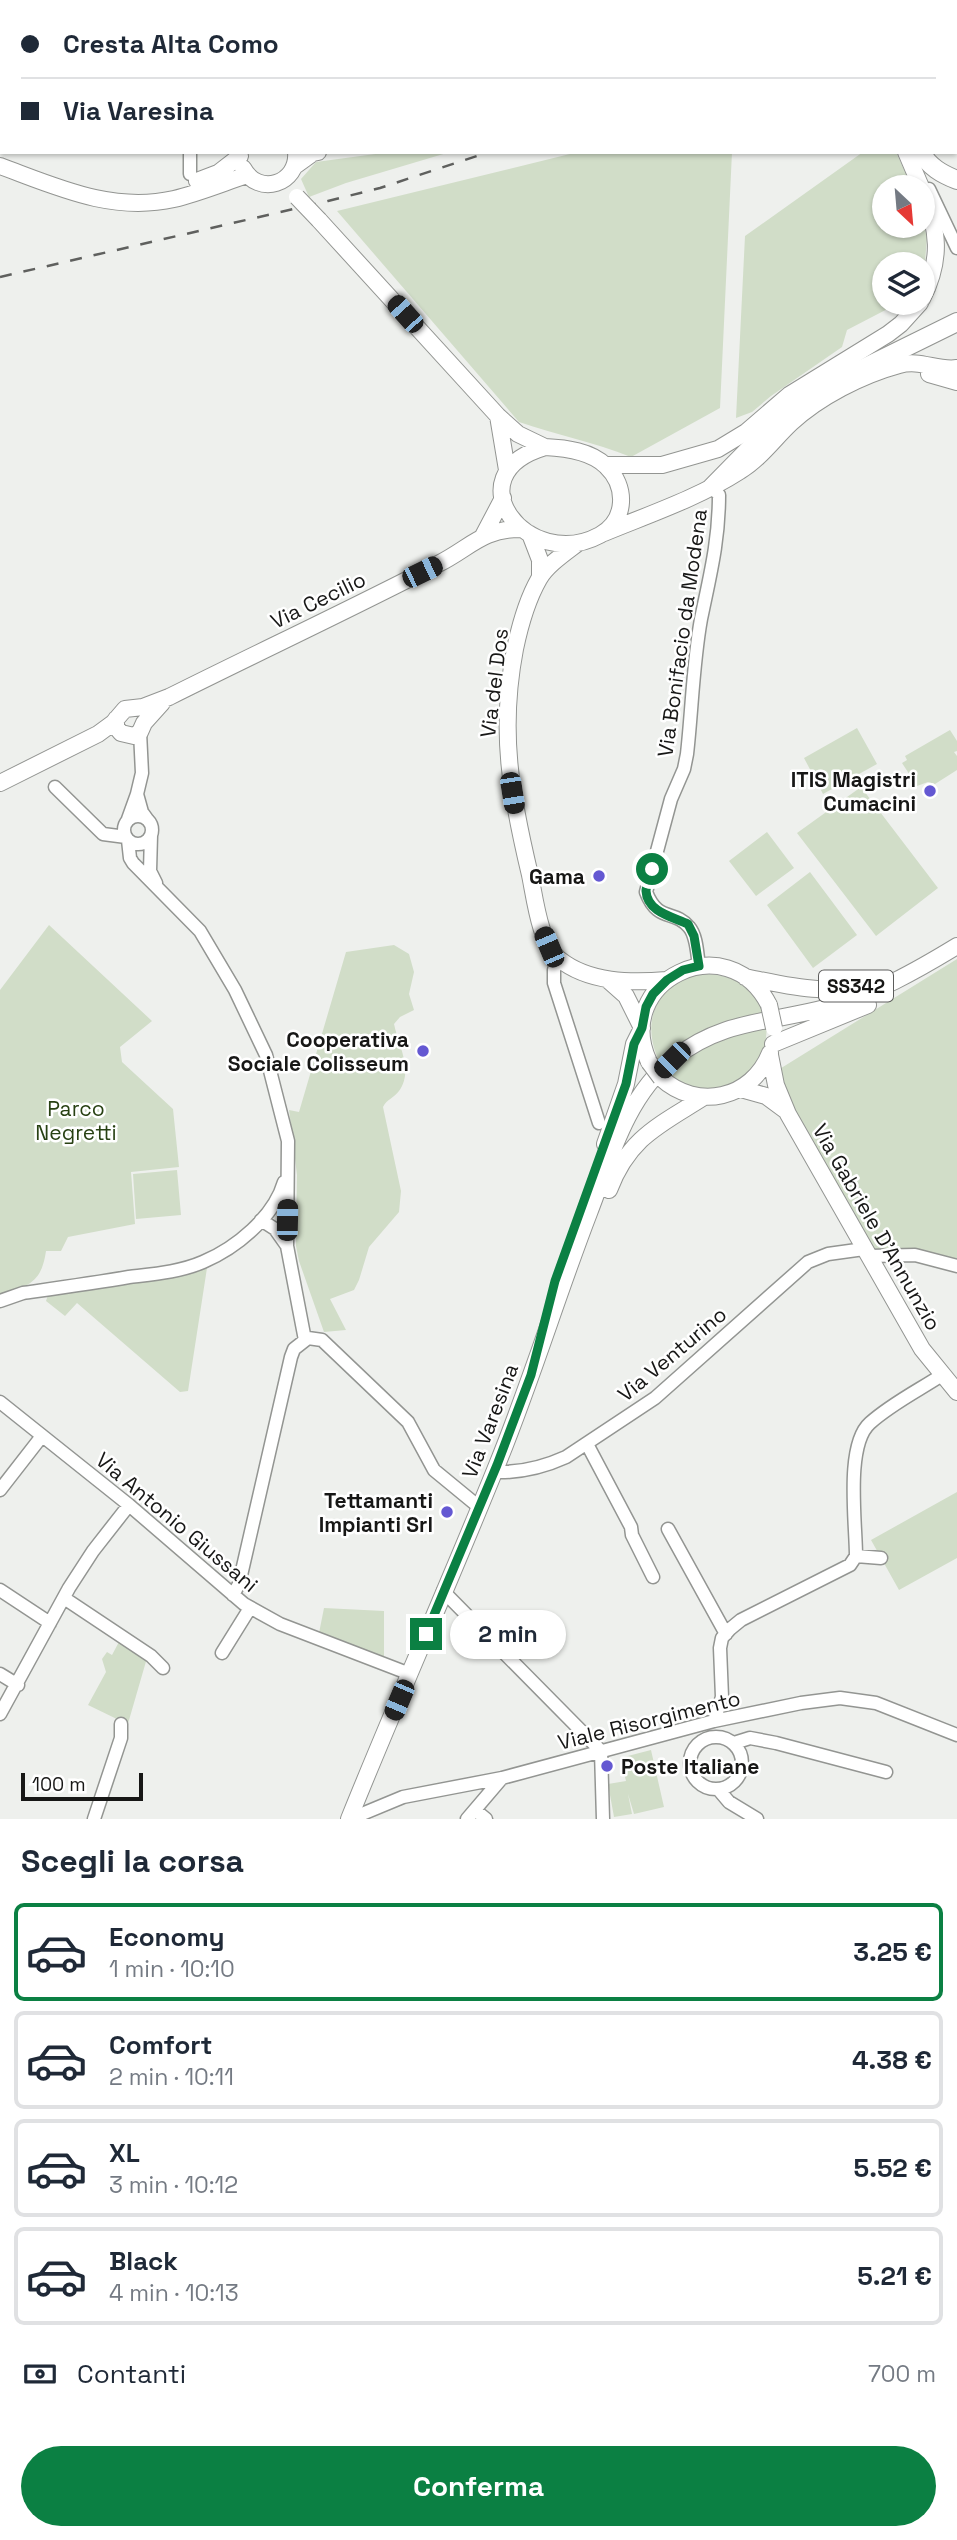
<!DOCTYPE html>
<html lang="it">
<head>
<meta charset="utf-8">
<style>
  body { margin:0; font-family:"Space Grotesk",sans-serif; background:#f6f6f7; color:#1f2937; height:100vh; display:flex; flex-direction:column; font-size:26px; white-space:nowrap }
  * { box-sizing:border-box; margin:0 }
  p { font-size:23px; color:#747a83 }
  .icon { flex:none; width:38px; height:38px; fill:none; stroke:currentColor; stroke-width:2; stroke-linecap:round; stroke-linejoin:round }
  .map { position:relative; height:1819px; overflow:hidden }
  .details { display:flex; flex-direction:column; background:#fff; flex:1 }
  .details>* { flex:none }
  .hud { position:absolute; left:0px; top:0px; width:957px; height:154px; box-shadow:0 2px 5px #0004; display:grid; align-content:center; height:154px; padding:0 21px; background:#fff }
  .needle { width:46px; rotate:154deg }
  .tools { position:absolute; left:872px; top:175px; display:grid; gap:14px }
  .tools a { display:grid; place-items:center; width:63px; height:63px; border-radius:50%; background:#fff; box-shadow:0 2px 5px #0004; font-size:35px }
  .scale { position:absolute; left:21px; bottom:18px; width:122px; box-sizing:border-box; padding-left:7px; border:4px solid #171716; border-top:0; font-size:19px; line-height:24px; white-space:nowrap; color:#171716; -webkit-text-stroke:5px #fff; paint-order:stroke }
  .end { position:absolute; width:32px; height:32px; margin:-16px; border:9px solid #0b8043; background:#fff; box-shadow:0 0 0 4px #fff }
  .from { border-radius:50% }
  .bubble { position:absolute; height:49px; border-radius:24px; background:#fff; box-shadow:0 2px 5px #0004; font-size:23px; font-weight:700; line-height:49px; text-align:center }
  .car { position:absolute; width:21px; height:42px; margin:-21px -10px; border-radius:9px; box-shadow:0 0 5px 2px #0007; background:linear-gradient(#222 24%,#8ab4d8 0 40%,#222 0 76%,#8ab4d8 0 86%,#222 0) }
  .hud b { display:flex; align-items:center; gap:24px; height:66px; font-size:26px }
  .hud b+b { border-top:2px solid #e0e1e3 }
  .hud i { width:18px; height:18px; background:#1f2937 }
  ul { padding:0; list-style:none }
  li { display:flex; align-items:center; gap:21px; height:98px; margin:0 14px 10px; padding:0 7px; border:4px solid #e0e1e3; border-radius:10px }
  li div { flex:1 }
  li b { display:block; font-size:26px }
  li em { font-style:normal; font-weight:700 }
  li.on { border-color:#0b8043 }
  li>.icon { width:63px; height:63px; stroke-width:1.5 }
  h2 { padding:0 21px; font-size:32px; line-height:84px }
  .pay { display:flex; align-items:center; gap:18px; height:77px; padding:0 21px; font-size:26px }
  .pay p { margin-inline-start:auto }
  .action { display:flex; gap:14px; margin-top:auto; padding:14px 21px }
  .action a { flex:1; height:80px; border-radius:42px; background:#0b8043; color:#fff; font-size:28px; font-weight:700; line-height:80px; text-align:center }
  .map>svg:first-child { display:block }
  .green { fill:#d1ddc8 }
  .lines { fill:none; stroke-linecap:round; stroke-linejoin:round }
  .minor-casing { stroke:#939592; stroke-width:15 }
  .major-casing { stroke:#939592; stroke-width:18 }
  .highway-casing { stroke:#939592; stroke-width:20 }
  .minor { stroke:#fff; stroke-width:12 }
  .major { stroke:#fff; stroke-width:16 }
  .highway { stroke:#fff; stroke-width:18 }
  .rail { stroke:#5f605e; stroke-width:2.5; stroke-dasharray:12 12; stroke-linecap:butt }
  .major-bridge-casing { stroke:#939592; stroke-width:18; stroke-linecap:butt }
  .major-bridge { stroke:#fff; stroke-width:16 }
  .route { stroke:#0b8043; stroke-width:9 }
  .poi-dot { fill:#6458d2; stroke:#fff; stroke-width:2.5 }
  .labels { text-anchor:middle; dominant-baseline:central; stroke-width:5; stroke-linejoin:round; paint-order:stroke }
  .shield { fill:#fff; stroke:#5d5d5c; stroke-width:2 }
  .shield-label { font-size:19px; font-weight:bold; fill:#171716 }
  .street-label { font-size:21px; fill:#171716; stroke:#fff }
  .poi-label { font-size:21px; font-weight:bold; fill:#171716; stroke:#fff; text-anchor:end }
  .park-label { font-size:21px; fill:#284113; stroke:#fff }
</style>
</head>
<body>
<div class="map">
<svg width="957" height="1819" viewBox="0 0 957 1819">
  <rect width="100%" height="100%" fill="#eef0ed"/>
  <path class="green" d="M218 0H568L216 2Z
    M390 152H450L346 183 309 197 301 179 316 162Z
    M578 152H732L720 408 631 457C594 442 556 435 519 422L337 211Z
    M863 152H896L912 187H884V226H922V220L927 237 924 275 922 279V264H884V303H899L847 330 842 347 771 396 752 412 736 418 745 236Z
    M857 728 877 764 823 794 804 758Z
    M950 730 957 741V751L954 752 957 756V770L935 784 928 782 917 786 902 763 907 760 905 756Z
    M861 787 938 888 876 936 797 833Z
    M767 832 794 868 756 896 729 861Z
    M810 872 857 935 813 968 767 905Z
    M49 925 152 1021 120 1047 122 1062 173 1109 179 1167 131 1172 135 1224 68 1237 61 1251H46C41 1285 28 1284 0 1297V990Z
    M394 945 409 954 414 972 409 994 414 1010 400 1017 394 1024C398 1044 414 1071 399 1091 394 1098 387 1099 383 1107L401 1191 399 1212 369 1247 359 1280 354 1290 330 1299 346 1330 324 1332 299 1261 296 1246 297 1175 289 1110 299 1112 346 952Z
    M957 959V1260L916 1251 874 1252 791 1107 778 1070Z
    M699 973C734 976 749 981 764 1014L660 1063C640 1022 655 987 699 973Z
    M767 1024C766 1038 766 1050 759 1062 741 1094 691 1099 667 1073L714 1040Z
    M177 1170 181 1215 136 1219 133 1174Z
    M207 1268 188 1391 180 1392 77 1303 65 1316 46 1301 49 1292 190 1273Z
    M957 1492V1558L899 1590 871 1540Z
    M324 1608 384 1611V1659L319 1633Z
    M120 1640 147 1658 127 1727 123 1722 88 1705 106 1672 102 1659 107 1652 112 1655Z
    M651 1750 664 1807 634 1814 628 1794 632 1814 614 1817 608 1784 626 1781 620 1758Z"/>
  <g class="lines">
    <defs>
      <path id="minor" d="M168 0V2
        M854 0 855 2
        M830 2 832 0
        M190 152V174
        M929 189 957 248
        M55 787 103 834 126 837
        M137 794 142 773 140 732
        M124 830a14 14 0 1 1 28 0a14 14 0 1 1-28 0Z
        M128 819 137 794 142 812 147 819
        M151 835 150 871 156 883
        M128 840 130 858 133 863 200 931 235 990 266 1055 288 1141 287 1246 305 1340
        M558 958 554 970V983L599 1123
        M699 966C697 954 697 936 689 927 674 909 658 923 646 892L671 799 684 769 687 754C692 710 693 663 701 619 710 575 719 541 719 495L712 487
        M261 1220 275 1229 287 1246
        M869 1256 915 1255 957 1266
        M0 1301 23 1293C58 1288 94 1283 129 1277 154 1274 180 1272 203 1262 236 1248 274 1217 284 1182
        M0 1402 129 1505 244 1604 280 1624 410 1674
        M587 1444 631 1527 632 1535 653 1577
        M494 1472C519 1473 544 1467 566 1457L655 1398 808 1262 828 1254 864 1249
        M0 1490 42 1436
        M668 1529 726 1634
        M856 1556 881 1558
        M0 1590 50 1623
        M443 1591 601 1751
        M233 1595 239 1584 291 1357 294 1349 308 1338 322 1340 408 1422 434 1470 479 1507
        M64 1598 151 1656 163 1668
        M222 1653 250 1608
        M0 1674 18 1685
        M0 1714 69 1588 93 1551 129 1505
        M714 1721 722 1697 720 1648 722 1638 730 1629 741 1620 850 1565 856 1556C856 1523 845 1445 870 1423 891 1404 919 1390 942 1375
        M690 1763a26 26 0 1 1 52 0a26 26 0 1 1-52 0Z
        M734 1743 750 1738 776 1743 886 1772
        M601 1751 603 1819
        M718 1789 729 1802 757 1819
        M475 1810 486 1819
        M94 1819 121 1738V1724
        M350 1819 403 1797 502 1778 714 1721 801 1703 840 1698 876 1703 957 1735
        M467 1819 502 1778"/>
      <path id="major" d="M581 2 583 0
        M906 152 921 187
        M0 166C57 187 112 213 174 199 199 193 223 183 247 175
        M295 166 313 153 318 152
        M243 168C258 197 299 184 296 152
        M197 181 218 173 240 156
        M922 190C939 229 942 260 922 299
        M319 220 498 416 518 434 545 447
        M929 374 957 382
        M498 416 507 470
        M545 447C566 448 591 451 606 466 627 486 627 520 600 535 528 574 451 475 545 447Z
        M606 465H662L718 449 746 432 789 395 888 334 901 324 920 303
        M604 533C650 514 698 498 740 471 760 459 774 439 791 423 819 397 862 375 899 365 920 359 937 371 957 368
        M530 534 540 560V577
        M483 536 503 498
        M578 543C565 553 547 565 539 579 527 600 520 625 515 649 499 732 511 795 530 875 535 899 540 944 559 959 589 983 631 983 667 980
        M116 719V727L121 733 134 736 140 732 144 723 162 703
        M0 783 98 734 113 723 125 709 143 707 169 697C259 652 349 610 438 564 470 548 482 529 520 529
        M745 977C794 987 828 997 878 980
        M608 980 626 996 642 1028
        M773 1044 868 1005
        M770 1055 776 1085 788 1114 922 1349 957 1392
        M649 1062C611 981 728 924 769 1005
        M661 1078C697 1111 752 1099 770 1053
        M741 1089 766 1096 785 1110
        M605 1144 626 1084 634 1044 642 1028
        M609 1190C629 1137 660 1125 704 1097
        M349 1819C397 1700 449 1584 497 1465 531 1382 557 1296 589 1213 610 1159 626 1097 673 1059 723 1019 771 1023 829 1007 875 994 916 971 957 946"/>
      <path id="highway" d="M921 152C929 167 942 174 957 180
        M712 487 774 424 815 392 957 322"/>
    </defs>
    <use href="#minor" class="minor-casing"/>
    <use href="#major" class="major-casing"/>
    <use href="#highway" class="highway-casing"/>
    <use href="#minor" class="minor"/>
    <use href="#major" class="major"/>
    <use href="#highway" class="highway"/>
    <path class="rail" d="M762 2 766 0
      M0 277 328 201 380 188 489 152"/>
    <defs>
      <path id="major-bridge" d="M297 197 319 220
        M769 1005 774 1028
        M649 1062 661 1078"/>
    </defs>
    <use href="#major-bridge" class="major-bridge-casing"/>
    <use href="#major-bridge" class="major-bridge"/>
  </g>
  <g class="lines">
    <path class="route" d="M426 1634 497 1465 531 1375 555 1281 626 1084 634 1044 642 1028 646 1007 653 994 667 980 683 970 699 966 694 936 688 924C673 917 647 912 646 891 646 885 651 876 652 869"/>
  </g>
  <g class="poi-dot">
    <circle cx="930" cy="791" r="7"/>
    <circle cx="599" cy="876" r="7"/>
    <circle cx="423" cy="1051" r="7"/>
    <circle cx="447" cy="1512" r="7"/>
    <circle cx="607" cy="1766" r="7"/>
  </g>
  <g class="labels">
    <rect class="shield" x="819" y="970.5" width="74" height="31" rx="5"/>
    <g class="shield-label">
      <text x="856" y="986">SS342</text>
    </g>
    <g class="street-label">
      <text transform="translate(318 600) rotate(-26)">Via Cecilio</text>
      <text transform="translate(682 633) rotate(-82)">Via Bonifacio da Modena</text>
      <text transform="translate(494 683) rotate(-83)">Via del Dos</text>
      <text transform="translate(877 1227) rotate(60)">Via Gabriele D'Annunzio</text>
      <text transform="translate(672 1354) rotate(-40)">Via Venturino</text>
      <text transform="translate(490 1421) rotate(-69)">Via Varesina</text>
      <text transform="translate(177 1522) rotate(40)">Via Antonio Giussani</text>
      <text transform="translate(649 1720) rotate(-14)">Viale Risorgimento</text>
    </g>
    <g class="poi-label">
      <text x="916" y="779">ITIS Magistri<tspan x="916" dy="24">Cumacini</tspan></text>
      <text x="585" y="876">Gama</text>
      <text x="409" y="1039">Cooperativa<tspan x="409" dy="24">Sociale Colisseum</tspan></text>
      <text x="433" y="1500">Tettamanti<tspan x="433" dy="24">Impianti Srl</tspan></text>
      <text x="621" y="1766" text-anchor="start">Poste Italiane</text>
    </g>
    <g class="park-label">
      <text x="76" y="1108">Parco<tspan x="76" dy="24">Negretti</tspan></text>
    </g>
  </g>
</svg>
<div class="tools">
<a><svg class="needle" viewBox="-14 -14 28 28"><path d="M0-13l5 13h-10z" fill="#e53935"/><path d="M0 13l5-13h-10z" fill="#747a83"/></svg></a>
<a><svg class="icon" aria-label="layers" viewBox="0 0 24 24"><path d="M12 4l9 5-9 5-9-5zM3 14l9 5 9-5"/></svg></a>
</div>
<div class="scale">100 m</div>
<i class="end from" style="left:652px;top:869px"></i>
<i class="end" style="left:426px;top:1634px"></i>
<div class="bubble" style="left:450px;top:1610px;width:116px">2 min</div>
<i class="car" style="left:405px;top:314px;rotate:318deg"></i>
<i class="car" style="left:422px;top:572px;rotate:64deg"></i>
<i class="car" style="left:512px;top:793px;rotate:171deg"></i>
<i class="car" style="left:549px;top:947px;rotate:337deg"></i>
<i class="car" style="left:672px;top:1060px;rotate:225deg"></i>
<i class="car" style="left:287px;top:1220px;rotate:1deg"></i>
<i class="car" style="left:399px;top:1700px;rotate:203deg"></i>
<div class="hud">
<b><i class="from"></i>Cresta Alta Como</b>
<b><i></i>Via Varesina</b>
</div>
</div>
<section class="details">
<h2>Scegli la corsa</h2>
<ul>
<li class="on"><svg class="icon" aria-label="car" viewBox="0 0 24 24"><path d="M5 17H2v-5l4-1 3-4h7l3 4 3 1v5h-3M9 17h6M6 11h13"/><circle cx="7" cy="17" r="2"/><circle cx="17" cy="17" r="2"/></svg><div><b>Economy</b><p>1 min · 10:10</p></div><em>3.25 €</em></li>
<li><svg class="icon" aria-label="car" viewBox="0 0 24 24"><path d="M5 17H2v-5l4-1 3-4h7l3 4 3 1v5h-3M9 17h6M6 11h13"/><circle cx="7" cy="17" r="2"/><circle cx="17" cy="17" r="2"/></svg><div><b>Comfort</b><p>2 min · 10:11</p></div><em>4.38 €</em></li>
<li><svg class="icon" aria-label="car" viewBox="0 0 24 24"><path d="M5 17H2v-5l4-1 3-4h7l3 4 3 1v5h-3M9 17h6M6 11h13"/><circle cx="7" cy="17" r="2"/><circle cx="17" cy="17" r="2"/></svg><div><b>XL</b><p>3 min · 10:12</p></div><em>5.52 €</em></li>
<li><svg class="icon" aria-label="car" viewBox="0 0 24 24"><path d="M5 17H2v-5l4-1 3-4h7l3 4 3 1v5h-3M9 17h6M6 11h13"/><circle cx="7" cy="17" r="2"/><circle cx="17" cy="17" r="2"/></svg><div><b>Black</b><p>4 min · 10:13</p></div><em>5.21 €</em></li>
</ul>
<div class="pay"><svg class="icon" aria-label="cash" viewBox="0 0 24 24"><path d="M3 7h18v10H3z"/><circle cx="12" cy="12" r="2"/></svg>Contanti<p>700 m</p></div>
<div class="action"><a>Conferma</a></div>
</section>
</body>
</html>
